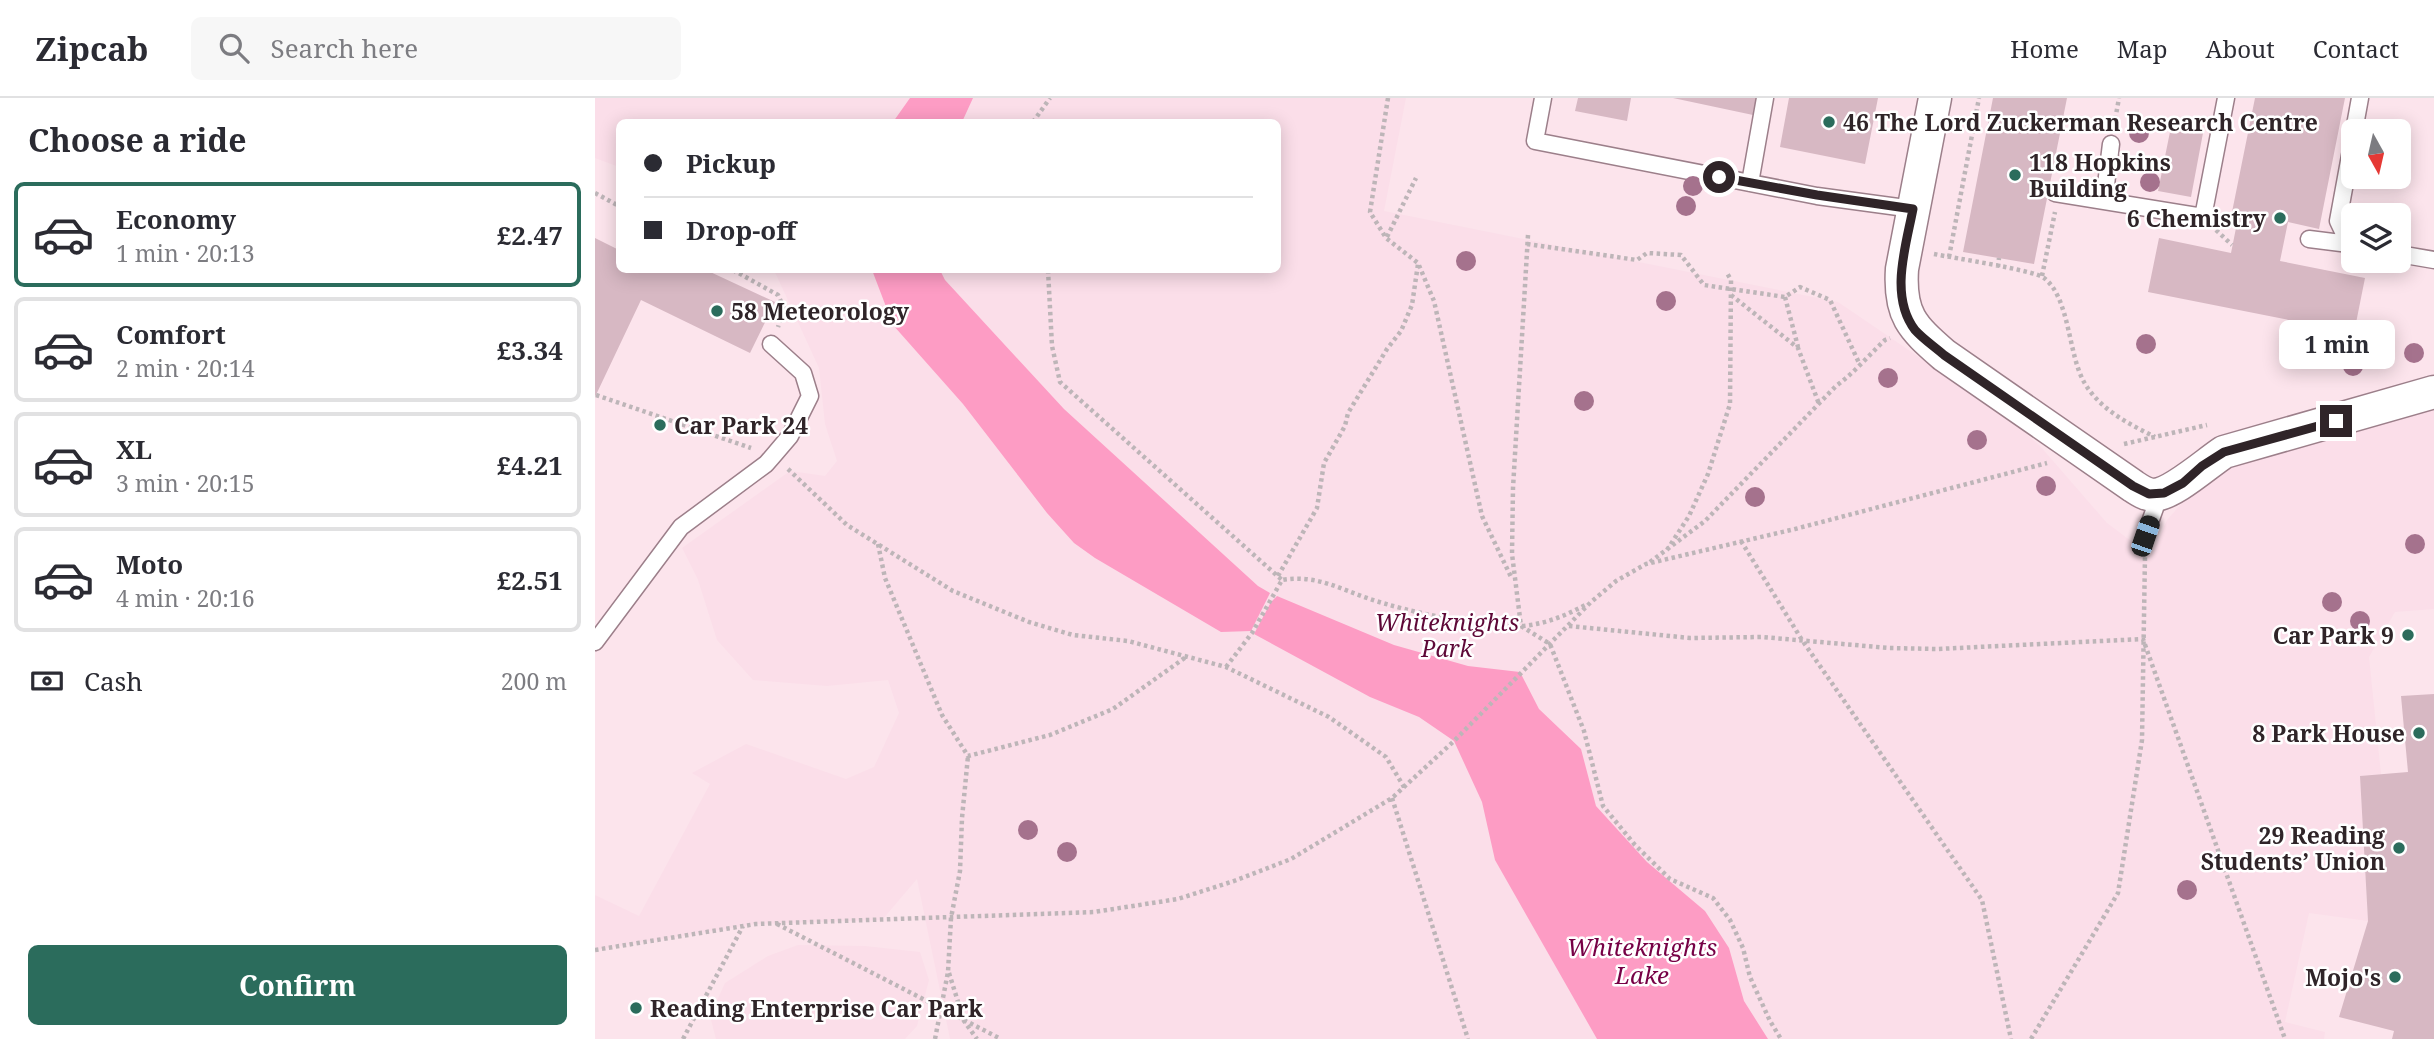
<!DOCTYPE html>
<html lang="en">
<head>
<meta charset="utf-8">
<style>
  body { margin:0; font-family:"Noto Serif",serif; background:#f7f7f7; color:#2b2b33; height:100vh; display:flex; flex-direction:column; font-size:26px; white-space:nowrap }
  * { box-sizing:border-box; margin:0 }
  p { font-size:23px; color:#7c7c81 }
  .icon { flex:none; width:38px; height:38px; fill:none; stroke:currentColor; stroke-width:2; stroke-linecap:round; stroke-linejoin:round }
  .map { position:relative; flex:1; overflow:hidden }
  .side { display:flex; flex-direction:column; background:#fff; width:595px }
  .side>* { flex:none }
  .hud { position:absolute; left:21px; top:21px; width:665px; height:154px; border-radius:10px; box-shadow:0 4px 18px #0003; display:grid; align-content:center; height:154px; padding:0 28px; background:#fff }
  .needle { width:46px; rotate:172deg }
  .fabs { position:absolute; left:1746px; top:21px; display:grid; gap:14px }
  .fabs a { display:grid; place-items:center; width:70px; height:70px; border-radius:10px; background:#fff; box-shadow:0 4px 18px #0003; font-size:35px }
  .end { position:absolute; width:32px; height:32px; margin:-16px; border:9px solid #2f2428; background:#fff; box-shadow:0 0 0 4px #fff }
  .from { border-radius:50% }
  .bubble { position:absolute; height:49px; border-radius:10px; background:#fff; box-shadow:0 4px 18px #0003; font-size:23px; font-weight:700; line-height:49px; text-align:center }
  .car { position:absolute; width:21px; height:42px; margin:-21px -10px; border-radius:9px; box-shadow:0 0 5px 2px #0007; background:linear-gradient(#222 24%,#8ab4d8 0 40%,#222 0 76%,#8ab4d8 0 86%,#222 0) }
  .hud b { display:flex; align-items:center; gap:24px; height:66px; font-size:26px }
  .hud b+b { border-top:2px solid #e1e1e2 }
  .hud i { width:18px; height:18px; background:#2b2b33 }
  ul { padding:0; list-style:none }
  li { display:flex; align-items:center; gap:21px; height:105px; margin:0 14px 10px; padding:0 14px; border:4px solid #e1e1e2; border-radius:10px }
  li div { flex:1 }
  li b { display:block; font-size:26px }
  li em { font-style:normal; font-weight:700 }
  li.selected { border-color:#2b6c5c }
  li>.icon { width:63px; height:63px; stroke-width:1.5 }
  h2 { padding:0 28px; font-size:32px; line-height:84px }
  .pay { display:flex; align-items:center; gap:18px; height:77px; padding:0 28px; font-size:26px }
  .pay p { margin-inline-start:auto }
  .action { display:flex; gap:14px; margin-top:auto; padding:14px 28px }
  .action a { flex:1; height:80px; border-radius:10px; background:#2b6c5c; color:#fff; font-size:28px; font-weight:700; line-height:80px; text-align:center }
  header { display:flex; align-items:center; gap:42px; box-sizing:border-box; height:98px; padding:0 35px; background:#fff; border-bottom:2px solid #e1e1e2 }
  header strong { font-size:33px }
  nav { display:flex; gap:38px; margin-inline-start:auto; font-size:24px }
  .search { width:490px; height:63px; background:#f7f7f7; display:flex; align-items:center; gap:18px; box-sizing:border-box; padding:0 24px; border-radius:10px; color:#7c7c81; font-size:26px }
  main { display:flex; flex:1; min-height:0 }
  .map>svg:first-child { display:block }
  .built { fill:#fce4ec; fill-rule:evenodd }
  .green { fill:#fbdee9 }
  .water { fill:#fd9cc4 }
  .building { fill:#d7b8c3 }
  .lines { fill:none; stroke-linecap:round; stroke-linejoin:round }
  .lane-casing { stroke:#9c7f8a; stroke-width:19 }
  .street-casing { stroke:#9c7f8a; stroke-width:35 }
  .path { stroke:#bdb5b8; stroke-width:4.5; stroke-dasharray:3.5 3.5; stroke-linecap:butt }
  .lane { stroke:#fff; stroke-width:16 }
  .street { stroke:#fff; stroke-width:32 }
  .tree { fill:#a5728d }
  .route { stroke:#2f2428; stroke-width:9 }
  .poi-dot { fill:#2b6c5c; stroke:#fff; stroke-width:2.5 }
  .labels { text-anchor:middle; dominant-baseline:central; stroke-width:5; stroke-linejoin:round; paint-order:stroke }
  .poi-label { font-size:23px; font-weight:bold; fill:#2f2428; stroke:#fff; text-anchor:start }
  .park-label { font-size:23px; font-style:italic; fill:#5e0837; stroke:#fff }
  .water-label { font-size:24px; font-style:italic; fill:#760045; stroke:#fff }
</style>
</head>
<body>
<header>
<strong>Zipcab</strong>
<div class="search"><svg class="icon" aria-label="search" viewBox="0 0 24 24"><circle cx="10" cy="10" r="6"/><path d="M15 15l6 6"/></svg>Search here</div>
<nav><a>Home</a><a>Map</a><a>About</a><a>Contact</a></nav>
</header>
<main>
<section class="side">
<h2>Choose a ride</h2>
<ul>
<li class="selected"><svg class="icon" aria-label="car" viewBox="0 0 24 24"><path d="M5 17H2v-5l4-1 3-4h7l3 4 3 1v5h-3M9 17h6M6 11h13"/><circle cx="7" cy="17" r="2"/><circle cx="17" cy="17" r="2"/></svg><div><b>Economy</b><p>1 min · 20:13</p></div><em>£2.47</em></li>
<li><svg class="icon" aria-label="car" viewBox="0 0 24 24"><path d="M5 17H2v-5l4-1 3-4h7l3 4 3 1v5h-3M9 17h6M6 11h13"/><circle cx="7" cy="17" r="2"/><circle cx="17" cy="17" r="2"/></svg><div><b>Comfort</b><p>2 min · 20:14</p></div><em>£3.34</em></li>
<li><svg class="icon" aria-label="car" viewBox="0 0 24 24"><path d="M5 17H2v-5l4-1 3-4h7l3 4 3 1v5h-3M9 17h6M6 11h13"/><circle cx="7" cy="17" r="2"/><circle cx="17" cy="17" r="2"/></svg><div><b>XL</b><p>3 min · 20:15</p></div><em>£4.21</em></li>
<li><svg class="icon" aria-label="car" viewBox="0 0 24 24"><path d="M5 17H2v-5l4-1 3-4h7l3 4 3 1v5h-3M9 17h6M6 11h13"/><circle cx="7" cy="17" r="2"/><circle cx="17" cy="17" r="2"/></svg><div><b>Moto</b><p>4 min · 20:16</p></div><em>£2.51</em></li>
</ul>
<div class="pay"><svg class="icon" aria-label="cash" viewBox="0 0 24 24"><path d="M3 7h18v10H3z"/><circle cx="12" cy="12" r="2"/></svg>Cash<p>200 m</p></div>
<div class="action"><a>Confirm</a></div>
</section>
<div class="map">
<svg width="1839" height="941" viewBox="0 0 1839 941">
  <rect width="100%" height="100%" fill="#fbf4f6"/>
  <path class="built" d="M0 0H1839V941H0ZM24 24H682V172H24ZM1759 33H1804V79H1759ZM1759 117H1804V163H1759Z"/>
  <path class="green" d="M0 0H811L789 113 1243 204 1412 319 1445 348 1512 425 1556 458 1572 422 1602 388 1639 366 1839 309V511L1800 514 1774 559 1786 676 1765 678 1773 823 1714 815 1690 924 1730 934 1729 941H355L322 781 287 822 161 826 0 852V797L44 818 115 686 97 675 151 646 251 681 279 669 304 615 293 582 232 588 158 582 122 542 103 482 87 450 195 373 230 378 242 363 230 326 224 270 179 172H682V24H24V69L0 60Z
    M203 847 270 848 325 854 334 882 322 928 310 941H121L115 918 130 885 173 858Z"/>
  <path class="water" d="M315 0H378L367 24H298Z
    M277 172H345L350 182 469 311 663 488 675 495 656 533 626 534 500 460 479 445 452 415 368 306 298 227Z
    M682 498 799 547 873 568 925 574 944 611 986 651 1001 708 1052 764 1110 813 1134 850 1149 903 1173 941H1002L900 762 887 704 859 643 824 619 775 599 659 536 676 504Z"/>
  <path class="building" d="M983 0H1036L1032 23 980 13Z
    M1078 0H1161L1158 17Z
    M1194 0H1283L1270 66 1185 49Z
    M1398 0H1472L1439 166 1368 154Z
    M1660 0H1750L1724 131 1693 124 1685 163 1770 180 1759 235 1553 194 1564 140 1636 155 1644 115 1637 114Z
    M1576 29 1608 35 1596 99 1563 93Z
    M0 140 24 152V172H111L180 204 155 255 46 202 0 299Z
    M1839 596V941H1797L1799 933 1744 919 1773 823 1765 678 1813 674 1806 598Z"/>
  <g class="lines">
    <defs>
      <path id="lane" d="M948 0 940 43 1222 98 1318 111
        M1759 33 1765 0
        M1759 36 1743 123 1754 146 1759 147
        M1155 85 1170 0
        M1460 95 1608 119 1631 0
        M1509 103 1516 46
        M1714 141 1754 146
        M1804 156 1839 162
        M1550 438 1560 410V397
        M0 544 86 429 171 366 178 358 195 338 215 298 208 275 176 246"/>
      <path id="street" d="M1340 0 1307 171C1304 217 1317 229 1349 257L1538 388C1544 392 1551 397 1559 397 1578 396 1612 365 1629 354L1839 294"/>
    </defs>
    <use href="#lane" class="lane-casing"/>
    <use href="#street" class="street-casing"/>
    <path class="path" d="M793 0 775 114 791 140 823 165 839 203 887 418 917 481
      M438 24 455 0
      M1519 28 1524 0
      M0 95 24 108
      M1621 132 1637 147
      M933 137 918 390 917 456 926 528 955 546 989 633 1008 708 1040 747 1075 781 1118 800 1135 822 1148 850 1155 879 1175 923 1186 941
      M792 139 821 80
      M932 146 1042 162 1052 155 1086 157 1109 187 1190 199 1205 189 1235 202 1264 265
      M1339 156C1358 160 1439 172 1449 180 1475 200 1473 256 1489 284 1504 311 1534 326 1560 339
      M1354 159 1384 0
      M1403 169 1404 160
      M138 172 183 197 189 210 183 229
      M453 172 457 248 465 284 687 482
      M1447 178 1460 114
      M1136 197 1203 250 1224 306
      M1190 199 1203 249
      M1 297 156 350
      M1529 346 1612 327
      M193 371 252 427 358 493 434 524 478 537 533 543 631 569 734 619 791 659 809 689
      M1146 443 1207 542 1387 802 1416 941
      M283 446 290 480 347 617 373 658 455 637 518 611 591 559
      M1072 452 1094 418 1113 376 1135 306 1136 182 1132 175
      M1055 464 1110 423 1241 288C1259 275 1274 257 1290 242L1295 240
      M683 478 722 410 729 365 750 328 753 315 792 251 806 233 817 207 823 166
      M974 528 1095 540 1167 539 1294 550 1342 551 1548 541 1690 941
      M631 569 657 535 687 482C720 476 745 491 775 501 810 513 891 531 927 528 951 526 972 517 992 506
      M797 700 873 941
      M182 826 406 941
      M0 852 161 826 499 814 583 801 639 783 696 761 797 700 859 643 996 504 1021 483 1051 466 1200 431 1452 365
      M354 875 369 923 382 941
      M88 941 148 828
      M340 941 353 874 356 820 365 773 367 720 373 658
      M1436 941 1523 795 1547 642 1550 457"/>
    <use href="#lane" class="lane"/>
    <use href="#street" class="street"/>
  </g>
  <g class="tree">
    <circle cx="1544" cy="35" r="10"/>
    <circle cx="1555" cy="84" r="10"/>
    <circle cx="1098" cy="88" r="10"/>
    <circle cx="1091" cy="108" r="10"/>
    <circle cx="871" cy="163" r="10"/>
    <circle cx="1071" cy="203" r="10"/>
    <circle cx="1551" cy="246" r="10"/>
    <circle cx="1819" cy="255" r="10"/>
    <circle cx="1758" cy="268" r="10"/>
    <circle cx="1293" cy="280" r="10"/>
    <circle cx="989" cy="303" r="10"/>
    <circle cx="1382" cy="342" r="10"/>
    <circle cx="1451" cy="388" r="10"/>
    <circle cx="1160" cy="399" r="10"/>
    <circle cx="1820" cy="446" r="10"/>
    <circle cx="1737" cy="504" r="10"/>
    <circle cx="1765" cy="523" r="10"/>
    <circle cx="433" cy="732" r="10"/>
    <circle cx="472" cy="754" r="10"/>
    <circle cx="1592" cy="792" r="10"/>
  </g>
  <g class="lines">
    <path class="route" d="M1124 79 1222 97 1318 111C1311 148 1294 198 1320 232 1328 241 1340 249 1349 257L1538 388 1554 396 1569 395 1588 385 1607 368 1629 354 1741 323"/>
  </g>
  <g class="poi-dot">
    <circle cx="1234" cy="24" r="7"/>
    <circle cx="1420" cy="77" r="7"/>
    <circle cx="1685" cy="120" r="7"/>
    <circle cx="122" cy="213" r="7"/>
    <circle cx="65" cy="327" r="7"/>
    <circle cx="1813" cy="537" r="7"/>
    <circle cx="1824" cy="635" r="7"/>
    <circle cx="1804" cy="750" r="7"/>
    <circle cx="1800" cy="879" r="7"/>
    <circle cx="41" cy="910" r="7"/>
  </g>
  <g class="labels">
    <g class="poi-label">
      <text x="1248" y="24">46 The Lord Zuckerman Research Centre</text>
      <text x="1434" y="64">118 Hopkins<tspan x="1434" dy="26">Building</tspan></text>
      <text x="1671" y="120" text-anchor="end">6 Chemistry</text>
      <text x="136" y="213">58 Meteorology</text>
      <text x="79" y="327">Car Park 24</text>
      <text x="1799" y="537" text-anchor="end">Car Park 9</text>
      <text x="1810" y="635" text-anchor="end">8 Park House</text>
      <text x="1790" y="737" text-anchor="end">29 Reading<tspan x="1790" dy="26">Students’ Union</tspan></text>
      <text x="1786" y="879" text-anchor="end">Mojo's</text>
      <text x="55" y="910">Reading Enterprise Car Park</text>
    </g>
    <g class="park-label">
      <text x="852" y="524">Whiteknights<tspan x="852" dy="26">Park</tspan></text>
    </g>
    <g class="water-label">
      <text x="1047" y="848">Whiteknights<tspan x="1047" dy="28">Lake</tspan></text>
    </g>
  </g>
</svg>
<div class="fabs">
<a><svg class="needle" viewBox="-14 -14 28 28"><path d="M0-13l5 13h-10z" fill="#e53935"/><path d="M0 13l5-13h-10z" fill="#7c7c81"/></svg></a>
<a><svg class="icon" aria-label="layers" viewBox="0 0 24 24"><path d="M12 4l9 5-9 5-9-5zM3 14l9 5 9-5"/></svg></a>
</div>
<i class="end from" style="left:1124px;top:79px"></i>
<i class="end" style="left:1741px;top:323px"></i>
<div class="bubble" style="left:1684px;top:222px;width:116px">1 min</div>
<i class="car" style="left:1550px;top:438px;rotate:19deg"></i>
<div class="hud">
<b><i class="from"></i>Pickup</b>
<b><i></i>Drop-off</b>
</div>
</div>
</main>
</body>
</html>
